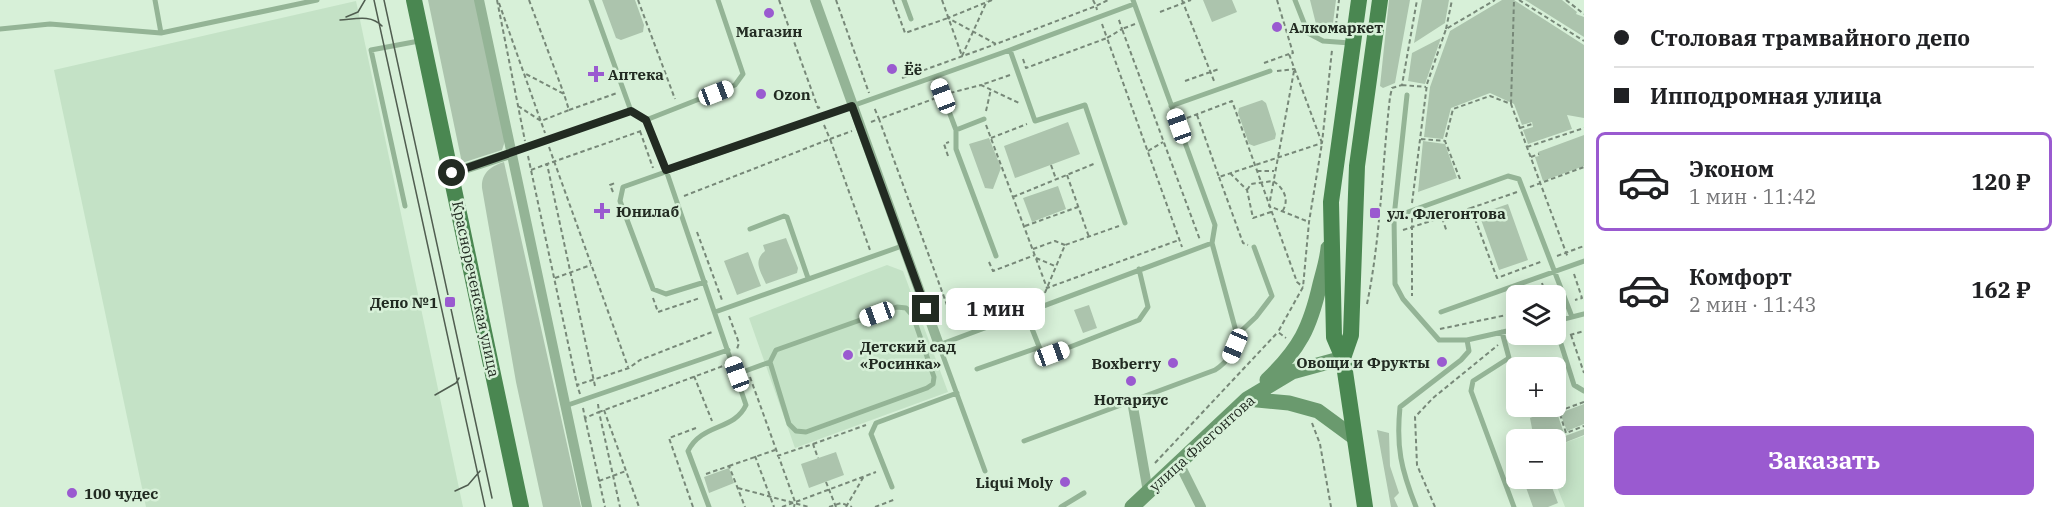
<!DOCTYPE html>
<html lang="ru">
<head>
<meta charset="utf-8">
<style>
  body { margin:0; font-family:"IBM Plex Serif",serif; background:#f6f6f6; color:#202124; height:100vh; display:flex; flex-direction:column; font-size:22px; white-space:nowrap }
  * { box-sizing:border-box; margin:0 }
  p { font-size:20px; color:#757577 }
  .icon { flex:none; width:33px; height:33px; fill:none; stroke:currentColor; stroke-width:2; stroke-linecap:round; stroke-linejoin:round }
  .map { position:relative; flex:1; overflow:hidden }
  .panel { display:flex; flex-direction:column; background:#fff; width:480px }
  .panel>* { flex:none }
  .banner { display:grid; align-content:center; height:132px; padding:0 30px; background:#fff }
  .fabs { position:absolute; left:1506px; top:285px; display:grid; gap:12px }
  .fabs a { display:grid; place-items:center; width:60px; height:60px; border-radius:9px; background:#fff; box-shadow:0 3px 15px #0003; font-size:30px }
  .end { position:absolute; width:27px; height:27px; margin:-14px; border:8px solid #222b22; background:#fff; box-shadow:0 0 0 3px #fff }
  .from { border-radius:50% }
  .bubble { position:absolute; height:42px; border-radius:9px; background:#fff; box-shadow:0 3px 15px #0003; font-size:20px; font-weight:800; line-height:42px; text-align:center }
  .car { position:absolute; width:18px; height:36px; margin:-18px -9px; border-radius:8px; box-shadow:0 0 4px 2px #0007; background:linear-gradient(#fff 24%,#345 0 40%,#fff 0 76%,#345 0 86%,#fff 0) }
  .banner b { display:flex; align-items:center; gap:21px; height:57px; font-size:22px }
  .banner b+b { border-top:2px solid #e0e0e0 }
  .banner i { width:15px; height:15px; background:#202124 }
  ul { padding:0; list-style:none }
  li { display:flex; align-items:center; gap:18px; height:99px; margin:0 12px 9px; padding:0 18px; border:3px solid transparent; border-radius:9px }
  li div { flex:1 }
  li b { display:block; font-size:22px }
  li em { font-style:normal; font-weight:800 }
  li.current { border-color:#9a5ad0 }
  li>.icon { width:54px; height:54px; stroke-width:1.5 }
  .button { display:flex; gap:12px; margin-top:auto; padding:12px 30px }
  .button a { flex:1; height:69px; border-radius:9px; background:#9a5ad0; color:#fff; font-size:24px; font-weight:800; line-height:69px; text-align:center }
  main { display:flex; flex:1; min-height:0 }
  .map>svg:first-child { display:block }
  .built { fill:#c4e2c6 }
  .green { fill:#acc4ad }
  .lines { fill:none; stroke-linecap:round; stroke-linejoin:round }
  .path { stroke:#778878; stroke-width:2; stroke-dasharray:4.5 3; stroke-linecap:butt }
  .lane { stroke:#94b496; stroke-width:5 }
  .street { stroke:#94b496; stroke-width:10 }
  .secondary { stroke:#6a9a6e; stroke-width:15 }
  .primary { stroke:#4a8751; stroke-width:16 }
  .tram { stroke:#505d50; stroke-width:1.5 }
  .route { stroke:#222b22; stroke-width:8 }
  .poi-dot { fill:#9a5ad0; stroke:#d7f0d8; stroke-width:2 }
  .labels { text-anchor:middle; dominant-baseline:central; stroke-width:5; stroke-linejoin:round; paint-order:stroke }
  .poi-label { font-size:15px; font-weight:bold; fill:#222b22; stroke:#d7f0d8; text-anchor:start }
  .street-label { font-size:15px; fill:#222b22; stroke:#d7f0d8 }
</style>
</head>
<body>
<main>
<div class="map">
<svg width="1584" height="507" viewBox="0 0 1584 507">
  <rect width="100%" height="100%" fill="#d7f0d8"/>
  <path class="built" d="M356 1 463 507H146L54 70Z
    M887 265 903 271 948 392 795 448 749 318Z
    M1584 436V507H1565L1554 479 1556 446Z"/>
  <path class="green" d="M428 0H477L505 141 502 150 462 163Z
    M602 0H635L644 25 643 32 621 40 616 38Z
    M1203 0H1232L1237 12 1212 22Z
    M1310 0H1336L1333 23 1328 26V31L1316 24Z
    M1389 0H1410L1395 83 1383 88 1380 86Z
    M1422 0H1449L1445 23 1414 43Z
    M1502 0H1514L1584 45V118L1567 115 1572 129 1528 144 1523 130 1533 127 1532 122 1522 125 1514 104 1490 93 1451 108 1443 139 1424 137 1430 87 1450 31Z
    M1525 0H1562L1577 12 1576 14 1584 17V37Z
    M1441 38 1425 84 1408 81 1412 53Z
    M1262 100 1266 103 1276 134 1275 139 1254 146 1249 144 1238 113 1239 108Z
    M1068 122 1080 154 1015 178 1004 146Z
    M1584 135V166L1543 181 1535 157 1539 156 1538 152Z
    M989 138 1001 168 993 189 985 188 969 144Z
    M1423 141 1445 144 1457 178 1418 192Z
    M504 162 581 507H543L516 382 482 188C481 173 491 166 504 162Z
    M1058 186 1066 209 1032 222 1023 198Z
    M1508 204 1528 260 1499 270 1479 214Z
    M786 238 798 268 797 273 766 284C760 270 753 261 765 251L763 245Z
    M748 252 761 286 737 295 724 261Z
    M1089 305 1097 328 1083 333 1074 310Z
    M1584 404V424L1567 431 1560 413Z
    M1550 410H1556L1565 436 1584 429V435L1556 446V440L1534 439 1530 418Z
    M1377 430 1389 433 1390 466 1399 493 1394 498 1398 507H1391Z
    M836 452 844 475 809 488 801 464Z
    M729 468 734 483 709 493 704 477Z
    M1523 479H1544L1546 484 1550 482 1558 503 1548 507H1533Z"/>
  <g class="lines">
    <path class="path" d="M497 0 525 141
      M529 0 564 94
      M638 0 675 99
      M779 0 818 108 820 107
      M836 0 869 93
      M893 0 905 33 948 18
      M942 0 962 56
      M992 0 948 18 996 44 1096 6 1097 10
      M1093 0 1096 6 1108 0
      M1182 0 1214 81
      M1277 0 1293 53 1289 54 1322 143 1309 222 1303 287 1278 332 1286 338
      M1519 0 1584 41
      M1566 0 1584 14
      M499 3 545 133
      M1160 12 1191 0
      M1102 24 1107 38 1122 29 1118 17
      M1135 24 1122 29 1200 240
      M1446 29 1452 0
      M1335 33 1339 0
      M962 56 987 1
      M1023 59 1026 68 1107 38 1182 247
      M1264 63 1289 54
      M1277 71 1295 69
      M1294 71 1269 206 1309 222
      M1010 75 981 85 1019 103
      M902 78 996 44
      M1185 81 1219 69
      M1402 85 1426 87
      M950 93 981 85
      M936 98 879 119 955 327 1019 304
      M1511 104 1514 0
      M518 106 541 121 569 110 564 94 524 73
      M569 110 617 93
      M986 111 991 89
      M1197 115 1219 177 1322 143 1332 50
      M1187 118 1232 101 1297 282 1303 287
      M871 122 879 119 874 107
      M824 125 830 139 852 131
      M986 125 1047 288 1179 240
      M1520 128 1532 124
      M640 131 653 168
      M991 138 1027 124
      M1421 139 1445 141
      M549 147 628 367
      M1527 147 1584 128
      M1148 151 1163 142
      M528 156 577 385
      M948 156 944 144 949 142
      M1531 157 1539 154
      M1051 165 1056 179
      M531 170 547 164
      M1257 171H1274
      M1230 173 1247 190 1253 218 1271 212
      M1067 175 1089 237
      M1219 177 1243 243 1248 245
      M1460 179 1445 141 1453 109 1490 96 1511 104 1568 258
      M1530 187 1584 167
      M1247 190 1251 184 1273 181C1284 188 1290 200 1282 212
      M613 192 610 185 615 183
      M1517 192 1471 208 1497 278 1543 261
      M684 196 830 139 870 250
      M1013 197 1096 163
      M1412 203 1427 84 1446 29 1495 0
      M1412 218V296
      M1442 218 1447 232
      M1025 226 1078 207
      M1403 230 1471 208
      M697 232 722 300
      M1033 249 1055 241 1065 245
      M1557 256 1584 246
      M1036 258 1055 266
      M989 262 993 271 1035 255
      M1574 274 1582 298 1575 300
      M555 278 591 265
      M1542 283 1546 296
      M653 298 658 312 700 298
      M1025 302 1044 295 1065 245 1119 226
      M1367 304C1381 236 1382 166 1390 97L1392 88 1402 85 1417 0
      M729 316 739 343 737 349
      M1440 329 1516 313
      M1570 335 1584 331
      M1571 335 1584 373
      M694 376 712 421
      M750 377 795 502 794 507
      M595 386 547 164 641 131
      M580 394 577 385 629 368 640 360 712 332
      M1584 402 1559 411 1566 433 1584 426
      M598 404 599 412 723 366
      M583 408 585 418 599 412 620 507
      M604 410 639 507
      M585 418 605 507
      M1312 423 1320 444 1331 507
      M813 444 866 425
      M755 456 774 507
      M777 456 813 444 818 458
      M1155 463 1278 332
      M729 466 775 450
      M706 474 729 466 745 507
      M599 481 626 471
      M826 482 836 507
      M738 488 809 507
      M693 507 669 438 696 428
      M782 507 876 472
      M829 507 841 503 852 507
      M846 507 864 476
      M875 507 896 499
      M1435 507 1417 465 1415 417 1433 398 1498 345"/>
    <path class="lane" d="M155 0 161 33 317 0
      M591 0 631 111 646 120 666 170 746 405C734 431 702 423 688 451L709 507
      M904 0 911 19
      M1295 0 1308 33 1323 41 1350 43
      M0 29 50 24 161 33
      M1010 50 1035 121 1085 105 1125 223
      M936 77 956 130V149L996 256
      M1407 95 1394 217 1395 284 1403 299 1439 340H1467L1516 329
      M1171 106 1270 71
      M646 120 735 85 743 74 718 0
      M956 130 984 119
      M511 153 631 111
      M405 206 371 50 419 41
      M1394 217 1508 176 1519 179 1572 317
      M750 229 784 216 787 217 808 278
      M705 282 666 294 653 289 620 201 623 187 1010 50 1134 4
      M1025 311 1042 354H1052L1139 320 1148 307 1139 269
      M715 312 902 246
      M1441 312 1584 261
      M1556 321 1584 314
      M1556 328 1574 385 1584 391
      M1502 332 1509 358 1473 381 1471 391 1514 507
      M1237 335 1256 317 1272 296 1254 247
      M977 369 1037 348
      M737 374 770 362 776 350 897 307 906 308 913 316 934 377 933 384 927 388 806 432 796 431 789 424 770 362
      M565 406 728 350
      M1024 441 1215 370C1229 361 1233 352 1237 335L1212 243 1215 225 1133 0
      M985 471 939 345 1212 243
      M892 487 871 434 876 423 957 393
      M1061 507 1084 493
      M1416 507C1401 469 1396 447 1400 407L1461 360 1469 351 1467 340"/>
    <path class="street" d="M479 0 587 507
      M815 0 939 345
      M452 173 510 154
      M1132 401 1148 492
      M1179 463 1201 507"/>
    <path class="secondary" d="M1267 380C1300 348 1310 328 1320 284 1323 272 1327 260 1328 248
      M1247 399 1289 403 1318 411 1352 436
      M1132 507 1247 399 1292 372 1343 358"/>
    <path class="primary" d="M414 0 521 507
      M1359 0 1331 202 1334 337 1343 358 1365 507
      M1343 358 1351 335 1357 166 1380 0"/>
    <path class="tram" d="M374 0 485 507
      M384 0 492 498
      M346 17 358 12 365 0
      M340 20C355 19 371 14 382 26
      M435 395 456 383 459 378
      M455 491 468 485 480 471"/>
  </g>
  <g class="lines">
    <path class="route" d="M452 173 631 111 646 120 666 170 852 106 926 309"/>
  </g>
  <g class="poi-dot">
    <circle cx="769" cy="13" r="6"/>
    <circle cx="1277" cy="27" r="6"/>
    <circle cx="892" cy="69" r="6"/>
    <path d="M593 65h6v6h6v6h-6v6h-6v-6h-6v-6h6z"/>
    <circle cx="761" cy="94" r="6"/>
    <path d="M599 202h6v6h6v6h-6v6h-6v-6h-6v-6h6z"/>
    <rect x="1369" y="207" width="12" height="12" rx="3"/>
    <rect x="444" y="296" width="12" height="12" rx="3"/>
    <circle cx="848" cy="355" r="6"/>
    <circle cx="1442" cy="362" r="6"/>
    <circle cx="1173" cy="363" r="6"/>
    <circle cx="1131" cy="381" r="6"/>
    <circle cx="1065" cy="482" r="6"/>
    <circle cx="72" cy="493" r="6"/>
  </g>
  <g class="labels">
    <g class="poi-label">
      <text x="1289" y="27">Алкомаркет</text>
      <text x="769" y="31" text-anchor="middle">Магазин</text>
      <text x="904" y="69">Ёё</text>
      <text x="608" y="74">Аптека</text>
      <text x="773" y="94">Ozon</text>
      <text x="616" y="211">Юнилаб</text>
      <text x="1387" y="213">ул. Флегонтова</text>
      <text x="438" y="302" text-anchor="end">Депо №1</text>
      <text x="860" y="346">Детский сад<tspan x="860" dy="17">«Росинка»</tspan></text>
      <text x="1430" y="362" text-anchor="end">Овощи и Фрукты</text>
      <text x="1161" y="363" text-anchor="end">Boxberry</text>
      <text x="1131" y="399" text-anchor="middle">Нотариус</text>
      <text x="1053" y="482" text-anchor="end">Liqui Moly</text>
      <text x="84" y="493">100 чудес</text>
    </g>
    <g class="street-label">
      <text transform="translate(476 289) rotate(78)">Краснореченская улица</text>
      <text transform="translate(1202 443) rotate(-42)">улица Флегонтова</text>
    </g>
  </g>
</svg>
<div class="fabs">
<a><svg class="icon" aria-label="layers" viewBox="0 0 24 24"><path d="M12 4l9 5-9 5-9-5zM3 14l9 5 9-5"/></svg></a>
<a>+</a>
<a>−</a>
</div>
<i class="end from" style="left:452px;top:173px"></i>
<i class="end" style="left:926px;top:309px"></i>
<div class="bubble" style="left:946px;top:288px;width:99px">1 мин</div>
<i class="car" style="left:716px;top:93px;rotate:69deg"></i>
<i class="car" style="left:943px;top:96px;rotate:339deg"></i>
<i class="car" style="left:1179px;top:126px;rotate:340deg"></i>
<i class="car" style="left:877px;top:314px;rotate:250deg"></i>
<i class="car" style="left:1235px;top:346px;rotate:203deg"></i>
<i class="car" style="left:1052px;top:354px;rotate:70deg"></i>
<i class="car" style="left:737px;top:374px;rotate:340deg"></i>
</div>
<section class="panel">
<div class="banner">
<b><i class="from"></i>Столовая трамвайного депо</b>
<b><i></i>Ипподромная улица</b>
</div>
<ul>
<li class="current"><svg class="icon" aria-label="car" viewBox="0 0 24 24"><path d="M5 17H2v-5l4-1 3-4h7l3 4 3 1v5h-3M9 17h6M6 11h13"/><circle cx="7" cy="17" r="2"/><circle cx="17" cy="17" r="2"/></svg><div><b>Эконом</b><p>1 мин · 11:42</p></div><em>120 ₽</em></li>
<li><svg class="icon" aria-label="car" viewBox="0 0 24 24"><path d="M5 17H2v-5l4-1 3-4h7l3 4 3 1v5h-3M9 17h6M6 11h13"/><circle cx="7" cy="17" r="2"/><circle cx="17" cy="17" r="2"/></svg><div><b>Комфорт</b><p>2 мин · 11:43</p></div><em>162 ₽</em></li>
</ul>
<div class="button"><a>Заказать</a></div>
</section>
</main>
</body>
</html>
